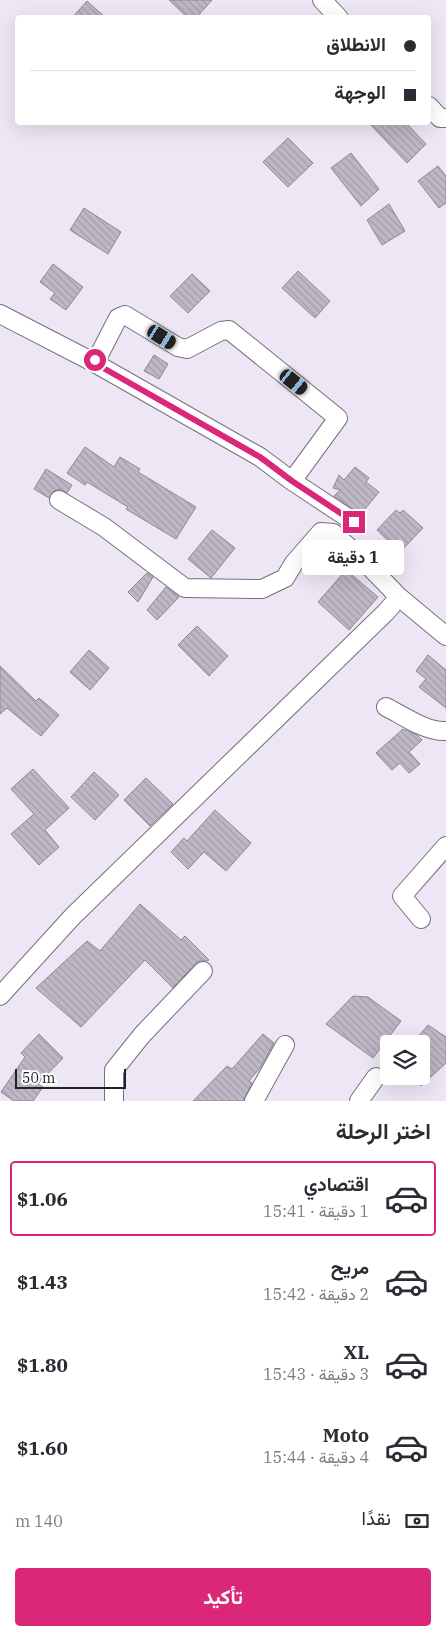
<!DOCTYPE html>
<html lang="ar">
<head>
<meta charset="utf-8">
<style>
  body { margin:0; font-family:"IBM Plex Serif",Vazirmatn,serif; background:#f2f2f3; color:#2b2b33; direction:rtl; height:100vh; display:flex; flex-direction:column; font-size:19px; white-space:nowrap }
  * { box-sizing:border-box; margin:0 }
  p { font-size:16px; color:#7c7c81 }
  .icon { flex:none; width:28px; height:28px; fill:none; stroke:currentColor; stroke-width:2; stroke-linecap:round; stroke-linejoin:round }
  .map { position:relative; height:1101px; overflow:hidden; direction:ltr }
  .drawer { display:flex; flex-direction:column; background:#fff; flex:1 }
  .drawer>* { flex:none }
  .top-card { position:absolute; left:15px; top:15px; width:416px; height:110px; border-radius:5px; box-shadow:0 5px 20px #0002; direction:rtl; display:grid; align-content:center; height:110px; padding:0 15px; background:#fff }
  .buttons { position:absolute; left:380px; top:1035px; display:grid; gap:10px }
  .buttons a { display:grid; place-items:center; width:50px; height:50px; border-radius:5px; background:#fff; box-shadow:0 5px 20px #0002; font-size:25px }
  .scale { position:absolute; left:15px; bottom:12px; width:111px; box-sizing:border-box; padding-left:5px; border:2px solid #222025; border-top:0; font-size:14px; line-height:18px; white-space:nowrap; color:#222025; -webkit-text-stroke:4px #fff; paint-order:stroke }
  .end { position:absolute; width:22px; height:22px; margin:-11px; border:6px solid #db2777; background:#fff; box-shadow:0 0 0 2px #fff }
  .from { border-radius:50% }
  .bubble { position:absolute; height:35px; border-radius:5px; background:#fff; box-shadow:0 5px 20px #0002; font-size:16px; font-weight:700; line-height:35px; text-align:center; direction:rtl }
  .car { position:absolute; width:15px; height:30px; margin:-15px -8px; border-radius:6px; box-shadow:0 0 4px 1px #0007; background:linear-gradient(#222 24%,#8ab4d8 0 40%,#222 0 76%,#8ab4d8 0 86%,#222 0) }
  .top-card b { display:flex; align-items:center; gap:18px; height:48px; font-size:19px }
  .top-card b+b { border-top:1px solid #e1e1e2 }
  .top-card i { width:12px; height:12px; background:#2b2b33 }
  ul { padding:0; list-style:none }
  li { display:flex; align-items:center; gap:15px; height:75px; margin:0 10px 8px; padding:0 5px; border:2px solid transparent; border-radius:5px }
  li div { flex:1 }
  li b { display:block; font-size:19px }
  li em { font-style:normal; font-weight:700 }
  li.selected { border-color:#db2777 }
  li>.icon { width:45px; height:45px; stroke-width:1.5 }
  h2 { padding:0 15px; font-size:22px; line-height:60px }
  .pay { display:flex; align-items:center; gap:12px; height:55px; padding:0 15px; font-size:19px }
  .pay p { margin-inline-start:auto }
  .cta { display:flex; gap:10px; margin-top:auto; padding:10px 15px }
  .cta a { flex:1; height:58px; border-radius:5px; background:#db2777; color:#fff; font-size:20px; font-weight:700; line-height:58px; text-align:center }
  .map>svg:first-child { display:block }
  .building { fill:url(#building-back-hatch); stroke:#8e8895 }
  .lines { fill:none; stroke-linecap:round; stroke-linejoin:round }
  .minor-casing { stroke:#76707d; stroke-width:20 }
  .minor { stroke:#fff; stroke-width:18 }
  .route { stroke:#db2777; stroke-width:6 }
</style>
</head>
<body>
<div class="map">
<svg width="446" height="1101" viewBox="0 0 446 1101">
  <defs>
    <pattern id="building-back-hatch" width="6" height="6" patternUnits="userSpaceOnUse" patternTransform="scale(1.25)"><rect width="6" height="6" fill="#beb8c6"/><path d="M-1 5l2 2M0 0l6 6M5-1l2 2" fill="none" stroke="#a39eaa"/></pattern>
  </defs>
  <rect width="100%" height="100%" fill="#ede6f5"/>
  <path class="building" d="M169 0H212L196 18H188Z
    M87 1 106 18H72Z
    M368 122H405L426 144 407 163Z
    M288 138 313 163 288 187 263 162Z
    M351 153 379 189 361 206 331 168Z
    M438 166 446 176V203L439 208 418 181Z
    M389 204 405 231 382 245 367 220Z
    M84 208 121 232 108 254 70 230Z
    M53 264 83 287 66 310 50 299 55 293 40 282Z
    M298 271 330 301 315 318 282 288Z
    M192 274 210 291 188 313 170 296Z
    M154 355 168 364 159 379 144 371Z
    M85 447 114 467 120 457 140 469 138 472 196 507 176 539 126 509 128 507 87 482 85 485 67 473Z
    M355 467 369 478 366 482 379 492 361 514 334 496 340 490 333 488 339 475 344 480Z
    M46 469 72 485 67 493 60 489 54 491 49 498 34 489Z
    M396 510 400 513 403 510 423 528 400 552 377 530Z
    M212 530 235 548 211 578 188 559Z
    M346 570 378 597 349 630 318 602Z
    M147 573 153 577 138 602 128 592Z
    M166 587 179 597 157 620 147 610Z
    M197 626 228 656 209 676 178 645Z
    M89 650 109 668 90 690 70 672Z
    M428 655 446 670V708L419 687 426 679 416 671Z
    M0 666 36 701 39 698 59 715 41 736 7 708 0 714Z
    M403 729 417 735 422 740 409 752 420 764 409 773 400 763 392 770 376 753Z
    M33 769 69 808 45 830 59 847 39 865 11 834 34 814 11 789Z
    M94 772 119 795 95 820 71 797Z
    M146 778 173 804 150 826 124 800Z
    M215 810 251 843 226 871 204 852 188 869 171 852 184 838 187 841Z
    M140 904 181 940 185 936 209 960 207 961H200L196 963 173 988 145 960 81 1027 36 988 87 941 100 951Z
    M353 996 368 997 401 1021 373 1058 326 1024Z
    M428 1025 446 1037V1063L421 1086V1044H412Z
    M39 1034 63 1058 38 1084 43 1087 33 1101H14L1 1092 25 1057 21 1053Z
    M263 1034 274 1043 260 1068 249 1081 252 1083 243 1101H193L227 1066 232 1069Z"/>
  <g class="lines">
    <defs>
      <path id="minor" d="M322 0 339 18
        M429 106 440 118H446
        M0 314 91 361 95 360 99 355 118 318 125 315 178 347 187 349 221 331 229 330 338 418 292 481 354 522
        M91 361 260 457 292 481
        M59 500 104 527 185 588 262 589 285 578 294 563 321 532 333 533 363 560 399 597 446 636
        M386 707C404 716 426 732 446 731
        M421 919 402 896 446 846
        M0 996 73 916 386 612 399 597
        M114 1101V1070L142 1035 203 971
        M254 1101 285 1045
        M359 1101 376 1077"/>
    </defs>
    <use href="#minor" class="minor-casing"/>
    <use href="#minor" class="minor"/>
  </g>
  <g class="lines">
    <path class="route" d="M95 360 91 361 260 457 292 481 354 522"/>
  </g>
</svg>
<div class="buttons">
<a><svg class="icon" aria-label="layers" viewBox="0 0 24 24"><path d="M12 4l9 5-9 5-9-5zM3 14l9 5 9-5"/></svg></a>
</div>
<div class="scale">50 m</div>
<i class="end from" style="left:95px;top:360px"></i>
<i class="end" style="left:354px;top:522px"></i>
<div class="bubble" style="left:302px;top:540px;width:102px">1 دقيقة</div>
<i class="car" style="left:162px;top:337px;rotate:122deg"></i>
<i class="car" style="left:294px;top:382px;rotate:129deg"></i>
<div class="top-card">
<b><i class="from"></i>الانطلاق</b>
<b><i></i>الوجهة</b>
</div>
</div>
<section class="drawer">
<h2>اختر الرحلة</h2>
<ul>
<li class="selected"><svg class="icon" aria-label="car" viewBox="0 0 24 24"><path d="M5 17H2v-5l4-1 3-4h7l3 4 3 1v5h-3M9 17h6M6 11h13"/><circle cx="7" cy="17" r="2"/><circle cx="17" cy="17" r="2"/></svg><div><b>اقتصادي</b><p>1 دقيقة · 15:41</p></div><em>$1.06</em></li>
<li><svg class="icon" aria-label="car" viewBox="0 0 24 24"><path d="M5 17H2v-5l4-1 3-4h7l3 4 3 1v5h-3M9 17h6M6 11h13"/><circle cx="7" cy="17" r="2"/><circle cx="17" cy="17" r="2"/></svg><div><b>مريح</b><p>2 دقيقة · 15:42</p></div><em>$1.43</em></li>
<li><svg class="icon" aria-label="car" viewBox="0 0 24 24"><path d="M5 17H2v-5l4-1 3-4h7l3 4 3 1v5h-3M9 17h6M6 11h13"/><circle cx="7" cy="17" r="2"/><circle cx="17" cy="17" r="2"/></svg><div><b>XL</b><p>3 دقيقة · 15:43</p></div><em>$1.80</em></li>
<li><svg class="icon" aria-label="car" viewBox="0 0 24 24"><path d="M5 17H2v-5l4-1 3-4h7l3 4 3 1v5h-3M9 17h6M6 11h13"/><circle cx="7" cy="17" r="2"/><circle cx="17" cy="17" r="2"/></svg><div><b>Moto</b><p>4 دقيقة · 15:44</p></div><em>$1.60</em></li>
</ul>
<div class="pay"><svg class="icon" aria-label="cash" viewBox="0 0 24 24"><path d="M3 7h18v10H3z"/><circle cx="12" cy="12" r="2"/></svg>نقدًا<p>140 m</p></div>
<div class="cta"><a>تأكيد</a></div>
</section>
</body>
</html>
